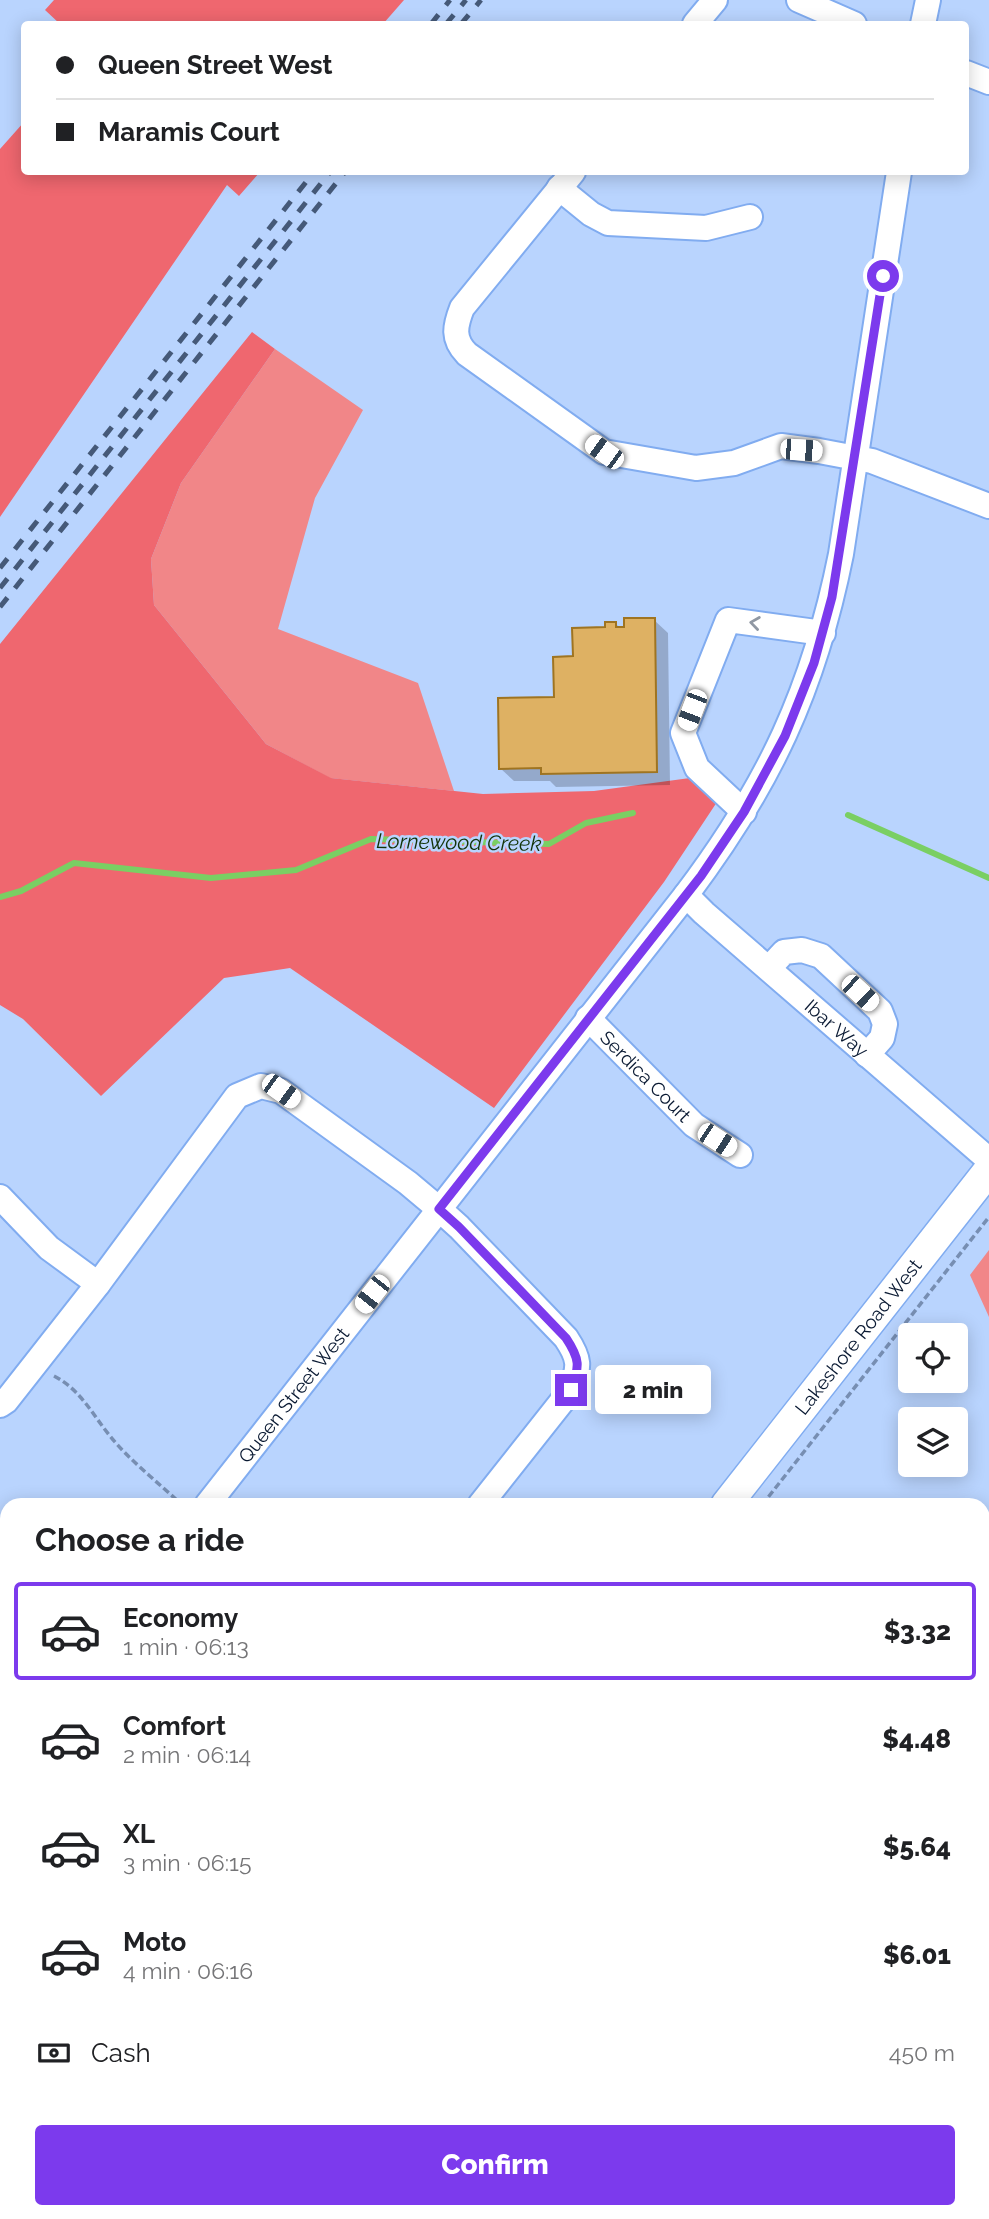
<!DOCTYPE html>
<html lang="en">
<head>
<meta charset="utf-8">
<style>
  body { margin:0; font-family:Raleway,sans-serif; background:#f2f2f2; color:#202124; height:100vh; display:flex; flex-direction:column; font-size:26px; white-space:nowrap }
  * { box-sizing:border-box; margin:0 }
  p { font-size:23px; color:#757577 }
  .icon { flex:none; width:38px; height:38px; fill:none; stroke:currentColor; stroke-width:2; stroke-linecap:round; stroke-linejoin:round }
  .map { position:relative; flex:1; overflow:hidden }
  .details { position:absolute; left:0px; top:1498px; width:990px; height:721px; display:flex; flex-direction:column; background:#fff; border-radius:21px 21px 0 0; box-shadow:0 4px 18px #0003 }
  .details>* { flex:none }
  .top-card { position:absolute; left:21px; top:21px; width:948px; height:154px; border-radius:7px; box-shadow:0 4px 18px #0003; display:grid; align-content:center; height:154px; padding:0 35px; background:#fff }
  .tools { position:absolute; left:898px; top:1323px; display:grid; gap:14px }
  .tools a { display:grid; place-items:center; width:70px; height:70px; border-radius:7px; background:#fff; box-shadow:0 4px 18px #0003; font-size:35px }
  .end { position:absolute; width:32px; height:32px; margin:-16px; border:9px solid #7c3aed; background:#fff; box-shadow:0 0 0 4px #fff }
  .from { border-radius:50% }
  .bubble { position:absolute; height:49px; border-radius:7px; background:#fff; box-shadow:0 4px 18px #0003; font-size:23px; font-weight:800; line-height:49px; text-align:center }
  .car { position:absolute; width:21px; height:42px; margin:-21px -10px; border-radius:9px; box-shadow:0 0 5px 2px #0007; background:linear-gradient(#fff 24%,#345 0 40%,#fff 0 76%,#345 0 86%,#fff 0) }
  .top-card b { display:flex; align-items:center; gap:24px; height:66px; font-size:26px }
  .top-card b+b { border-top:2px solid #e0e0e0 }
  .top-card i { width:18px; height:18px; background:#202124 }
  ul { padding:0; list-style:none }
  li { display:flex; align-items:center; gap:21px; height:98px; margin:0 14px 10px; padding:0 21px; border:4px solid transparent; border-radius:7px }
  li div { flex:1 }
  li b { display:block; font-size:26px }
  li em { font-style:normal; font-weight:800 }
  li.on { border-color:#7c3aed }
  li>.icon { width:63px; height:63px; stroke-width:1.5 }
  h2 { padding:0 35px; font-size:32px; line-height:84px }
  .pay { display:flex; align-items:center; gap:18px; height:77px; padding:0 35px; font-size:26px }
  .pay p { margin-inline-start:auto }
  .button { display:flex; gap:14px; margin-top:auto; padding:14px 35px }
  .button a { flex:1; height:80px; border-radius:7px; background:#7c3aed; color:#fff; font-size:28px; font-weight:800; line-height:80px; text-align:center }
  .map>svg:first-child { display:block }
  .green { fill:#f18688 }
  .forest { fill:#ef676f }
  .shadow { fill:#0003 }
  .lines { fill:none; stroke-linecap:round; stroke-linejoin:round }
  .stream { stroke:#7acf63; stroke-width:6 }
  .building { fill:#deb163; stroke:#9f7421; stroke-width:2 }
  .minor-casing { stroke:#81acf0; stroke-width:28 }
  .major-casing { stroke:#81acf0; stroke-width:33 }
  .path { stroke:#778eb2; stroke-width:3.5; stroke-dasharray:7 3.5; stroke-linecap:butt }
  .minor { stroke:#fff; stroke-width:24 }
  .major { stroke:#fff; stroke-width:30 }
  .rail { stroke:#455978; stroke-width:5; stroke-dasharray:12 12; stroke-linecap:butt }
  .oneway { stroke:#9098a3 }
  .route { stroke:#7c3aed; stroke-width:9 }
  .labels { text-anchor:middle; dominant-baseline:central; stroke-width:5; stroke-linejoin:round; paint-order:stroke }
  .street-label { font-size:19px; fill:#091932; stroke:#b9d4fe }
  .water-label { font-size:21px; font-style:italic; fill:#113206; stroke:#b9d4fe }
</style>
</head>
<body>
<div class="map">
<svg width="989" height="2219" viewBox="0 0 989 2219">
  <rect width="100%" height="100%" fill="#b9d4fe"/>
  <path class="green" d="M275 349 363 410 315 498 278 629 418 683 454 791 330 778 266 744 154 605 151 559 181 483Z
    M989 1250V1317L970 1275Z"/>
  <path class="forest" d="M54 0H404L383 24H60L45 10Z
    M24 122V172H260L239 196 227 185 0 517V149Z
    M252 332 275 349 181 483 151 559 154 605 266 744 331 778 483 794 594 791 690 778 717 802 664 882 494 1108 290 968 224 978 101 1096 23 1019 0 1005V644Z
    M984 1542H989V1682L984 1683Z
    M984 2192 989 2193V2219H244L249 2212H984Z"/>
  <path class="shadow" d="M654 620 668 633 670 785 556 787 550 781H514L500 768 607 629 615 623 621 629Z"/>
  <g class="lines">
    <path class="stream" d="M848 815 989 878
      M0 897 21 891 74 863 211 878 296 870 371 839 549 844 586 823 633 813"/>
  </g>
  <path class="building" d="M624 618H655L657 772 541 774V768L499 769 498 698 554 697 553 657 573 656 572 628 605 627V622H616V627H624Z"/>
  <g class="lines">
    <defs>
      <g id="minor">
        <path d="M799 0 854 24"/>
        <path d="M695 24 715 0"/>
        <path d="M923 24 928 0"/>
        <path d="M966 73 989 82"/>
        <path d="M573 172 462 308C455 326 452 339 467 354L604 452 696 468 734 463 781 446 819 451 872 461 989 506"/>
        <path d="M559 188 591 214 608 223 706 228 750 217"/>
        <path d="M744 812 697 768 683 733 728 620 823 633"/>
        <path id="s1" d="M686 895 704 913 989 1160"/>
        <path d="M769 968 784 952 802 950 821 956 880 1011 885 1024 882 1038 867 1055"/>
        <path id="s2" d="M588 1018 694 1125 740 1155"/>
        <path d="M0 1197 49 1248 98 1284"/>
        <path d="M0 1405 6 1401 98 1284 237 1096 261 1086 281 1091 408 1183 439 1209 459 1227 566 1338C580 1359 580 1366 571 1390L480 1505"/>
        <path id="s3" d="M207 1505 686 895C769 785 814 689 841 554L899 172"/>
        <path d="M0 1669 7 1667"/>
        <path d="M984 1849 989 1852"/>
        <path d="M0 1945 7 1942"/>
      </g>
      <g id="major">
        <path id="s4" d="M726 1505 989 1170"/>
        <path d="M163 2219 169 2212"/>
      </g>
    </defs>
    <use href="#minor" class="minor-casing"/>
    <use href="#major" class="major-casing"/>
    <path class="path" d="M54 1376C81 1390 92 1414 110 1436 129 1460 159 1483 182 1505
      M762 1505 989 1217
      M207 2219 213 2212"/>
    <use href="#minor" class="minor"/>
    <use href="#major" class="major"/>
    <path class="rail" d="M431 24 450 0
      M446 24 466 0
      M461 24 481 0
      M0 568 314 172
      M0 588 330 172
      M0 607 345 172"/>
  </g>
  <defs><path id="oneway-chevron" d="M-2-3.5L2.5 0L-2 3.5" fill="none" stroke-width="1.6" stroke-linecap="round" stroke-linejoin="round" transform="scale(1.75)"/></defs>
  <use class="oneway" href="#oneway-chevron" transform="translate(755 623) rotate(-172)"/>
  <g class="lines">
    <path class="route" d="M571 1390C580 1366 580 1359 566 1338L459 1227 439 1209 701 876 744 812 785 736 814 663 832 597 883 276"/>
  </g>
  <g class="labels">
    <g class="street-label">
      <text stroke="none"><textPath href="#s1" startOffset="201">Ibar Way</textPath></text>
      <text stroke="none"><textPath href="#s2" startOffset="82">Serdica Court</textPath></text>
      <text stroke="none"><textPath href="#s4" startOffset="214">Lakeshore Road West</textPath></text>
      <text stroke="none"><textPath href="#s3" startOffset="140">Queen Street West</textPath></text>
    </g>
    <g class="water-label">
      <text transform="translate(459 842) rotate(1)">Lornewood Creek</text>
    </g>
  </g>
</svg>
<div class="tools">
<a><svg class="icon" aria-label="locate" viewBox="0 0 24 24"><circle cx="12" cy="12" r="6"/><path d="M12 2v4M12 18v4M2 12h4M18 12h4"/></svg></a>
<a><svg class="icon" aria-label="layers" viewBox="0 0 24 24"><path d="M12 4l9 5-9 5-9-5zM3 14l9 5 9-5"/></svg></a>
</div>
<i class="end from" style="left:883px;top:276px"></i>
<i class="end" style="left:571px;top:1390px"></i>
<div class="bubble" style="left:595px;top:1365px;width:116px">2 min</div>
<i class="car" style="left:801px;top:450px;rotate:94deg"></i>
<i class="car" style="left:604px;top:452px;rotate:306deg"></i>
<i class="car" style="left:692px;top:710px;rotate:201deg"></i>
<i class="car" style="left:860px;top:993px;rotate:133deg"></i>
<i class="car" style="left:281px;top:1091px;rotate:126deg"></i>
<i class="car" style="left:717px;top:1140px;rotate:123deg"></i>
<i class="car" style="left:372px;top:1294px;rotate:218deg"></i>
<div class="top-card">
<b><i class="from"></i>Queen Street West</b>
<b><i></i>Maramis Court</b>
</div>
<section class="details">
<h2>Choose a ride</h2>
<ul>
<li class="on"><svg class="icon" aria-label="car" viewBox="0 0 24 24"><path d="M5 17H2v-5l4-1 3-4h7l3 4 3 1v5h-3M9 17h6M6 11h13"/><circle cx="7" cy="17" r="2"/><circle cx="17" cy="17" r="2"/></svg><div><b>Economy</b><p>1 min · 06:13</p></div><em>$3.32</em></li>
<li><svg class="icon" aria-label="car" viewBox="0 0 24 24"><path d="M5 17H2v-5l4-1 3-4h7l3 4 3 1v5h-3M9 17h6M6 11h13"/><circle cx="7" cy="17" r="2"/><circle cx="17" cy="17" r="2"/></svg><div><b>Comfort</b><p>2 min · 06:14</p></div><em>$4.48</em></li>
<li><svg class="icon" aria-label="car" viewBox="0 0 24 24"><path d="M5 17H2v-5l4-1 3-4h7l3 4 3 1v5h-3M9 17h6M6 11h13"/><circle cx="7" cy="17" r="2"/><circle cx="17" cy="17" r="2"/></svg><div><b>XL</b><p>3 min · 06:15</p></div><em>$5.64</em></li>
<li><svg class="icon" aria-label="car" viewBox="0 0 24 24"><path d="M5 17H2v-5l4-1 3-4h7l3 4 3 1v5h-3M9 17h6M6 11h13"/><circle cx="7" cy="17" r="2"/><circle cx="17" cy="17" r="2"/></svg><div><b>Moto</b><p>4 min · 06:16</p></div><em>$6.01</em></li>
</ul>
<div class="pay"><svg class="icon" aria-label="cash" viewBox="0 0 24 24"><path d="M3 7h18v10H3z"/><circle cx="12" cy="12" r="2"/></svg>Cash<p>450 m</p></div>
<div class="button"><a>Confirm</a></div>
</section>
</div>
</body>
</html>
